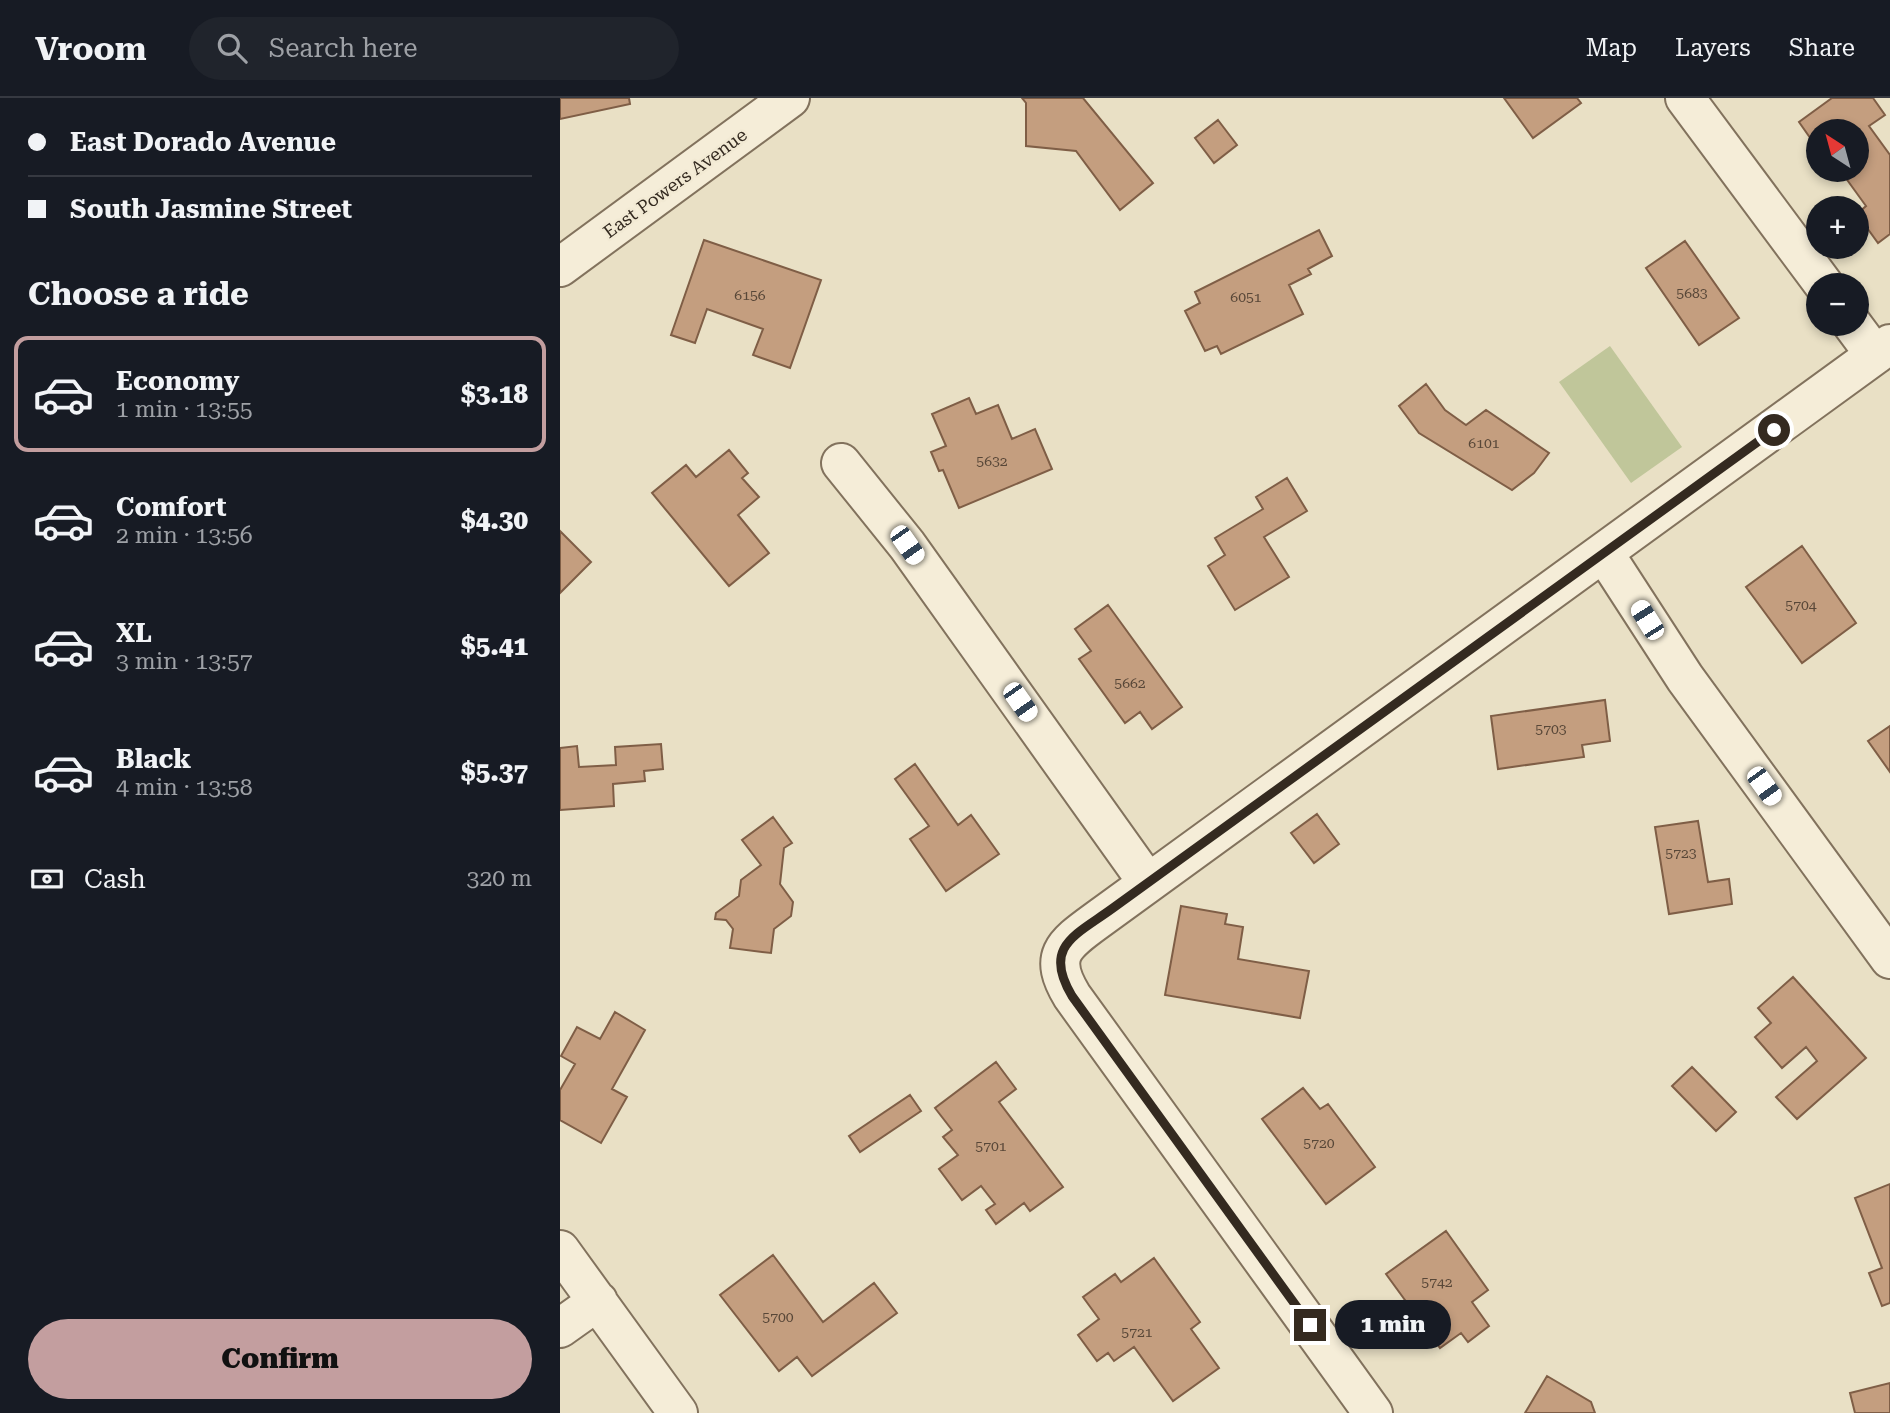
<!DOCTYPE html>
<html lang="en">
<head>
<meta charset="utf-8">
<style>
  body { margin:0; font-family:"Roboto Serif",serif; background:#20242c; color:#f1f3f6; height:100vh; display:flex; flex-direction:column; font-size:26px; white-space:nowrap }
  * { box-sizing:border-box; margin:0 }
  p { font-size:23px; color:#9ea1a6 }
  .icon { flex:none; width:38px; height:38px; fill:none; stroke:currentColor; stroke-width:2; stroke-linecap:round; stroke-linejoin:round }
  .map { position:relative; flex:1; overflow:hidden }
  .panel { display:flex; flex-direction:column; background:#171b24; width:560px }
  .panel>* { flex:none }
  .banner { display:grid; align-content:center; height:154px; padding:0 28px; background:#171b24 }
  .needle { width:46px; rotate:324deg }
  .fabs { position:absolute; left:1246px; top:21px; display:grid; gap:14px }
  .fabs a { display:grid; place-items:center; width:63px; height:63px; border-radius:50%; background:#171b24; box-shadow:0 4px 10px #0003; font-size:35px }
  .end { position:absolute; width:32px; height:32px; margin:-16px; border:9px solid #342a20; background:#fff; box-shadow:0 0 0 4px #fff }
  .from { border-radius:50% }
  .bubble { position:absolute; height:49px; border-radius:24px; background:#171b24; box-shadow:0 4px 10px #0003; font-size:23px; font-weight:800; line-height:49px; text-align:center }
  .car { position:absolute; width:21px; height:42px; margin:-21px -10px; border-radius:9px; box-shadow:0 0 5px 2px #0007; background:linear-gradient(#fff 24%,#345 0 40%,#fff 0 76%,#345 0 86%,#fff 0) }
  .banner b { display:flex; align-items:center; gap:24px; height:66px; font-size:26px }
  .banner b+b { border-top:2px solid #363941 }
  .banner i { width:18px; height:18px; background:#f1f3f6 }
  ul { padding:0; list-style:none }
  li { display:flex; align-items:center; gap:21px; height:116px; margin:0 14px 10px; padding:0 14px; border:4px solid transparent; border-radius:14px }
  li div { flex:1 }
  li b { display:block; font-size:26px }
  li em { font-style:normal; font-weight:800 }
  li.selected { border-color:#c39e9f }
  li>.icon { width:63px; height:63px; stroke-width:1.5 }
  h2 { padding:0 28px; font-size:32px; line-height:84px }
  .pay { display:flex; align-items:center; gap:18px; height:77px; padding:0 28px; font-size:26px }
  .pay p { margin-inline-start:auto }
  .button { display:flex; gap:14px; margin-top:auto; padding:14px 28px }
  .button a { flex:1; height:80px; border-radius:42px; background:#c39e9f; color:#111; font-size:28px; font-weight:800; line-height:80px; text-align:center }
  header { display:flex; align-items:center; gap:42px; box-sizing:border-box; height:98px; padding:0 35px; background:#171b24; border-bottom:2px solid #363941 }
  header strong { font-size:33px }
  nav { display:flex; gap:38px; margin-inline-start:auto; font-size:24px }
  .search { width:490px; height:63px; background:#20242c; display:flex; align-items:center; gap:18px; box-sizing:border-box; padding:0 24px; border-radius:38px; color:#9ea1a6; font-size:26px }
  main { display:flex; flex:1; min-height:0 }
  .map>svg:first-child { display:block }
  .green { fill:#c0c69a }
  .building { fill:#c49e7f; stroke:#7f5e46; stroke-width:2 }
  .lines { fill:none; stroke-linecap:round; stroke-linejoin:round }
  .minor-casing { stroke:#82725d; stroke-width:42 }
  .minor { stroke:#f5edd8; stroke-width:38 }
  .route { stroke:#342a20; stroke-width:9 }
  .labels { text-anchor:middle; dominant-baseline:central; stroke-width:5; stroke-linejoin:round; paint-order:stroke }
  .number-label { font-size:14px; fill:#584738 }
  .street-label { font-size:18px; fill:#342a20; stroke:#f2ead4 }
</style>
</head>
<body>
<header>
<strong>Vroom</strong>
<div class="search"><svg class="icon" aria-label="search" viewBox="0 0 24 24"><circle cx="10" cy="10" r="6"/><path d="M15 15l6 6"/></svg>Search here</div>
<nav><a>Map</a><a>Layers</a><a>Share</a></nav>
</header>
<main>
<section class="panel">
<div class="banner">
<b><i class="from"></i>East Dorado Avenue</b>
<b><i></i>South Jasmine Street</b>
</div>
<h2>Choose a ride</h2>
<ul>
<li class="selected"><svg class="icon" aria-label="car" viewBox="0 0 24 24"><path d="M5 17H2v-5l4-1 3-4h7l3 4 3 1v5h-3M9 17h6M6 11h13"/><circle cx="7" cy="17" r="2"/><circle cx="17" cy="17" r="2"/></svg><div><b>Economy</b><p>1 min · 13:55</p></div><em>$3.18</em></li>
<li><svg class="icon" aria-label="car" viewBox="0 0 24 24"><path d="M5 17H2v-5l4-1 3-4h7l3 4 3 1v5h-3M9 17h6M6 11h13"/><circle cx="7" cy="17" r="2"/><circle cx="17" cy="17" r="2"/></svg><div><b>Comfort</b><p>2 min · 13:56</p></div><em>$4.30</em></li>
<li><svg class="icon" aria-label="car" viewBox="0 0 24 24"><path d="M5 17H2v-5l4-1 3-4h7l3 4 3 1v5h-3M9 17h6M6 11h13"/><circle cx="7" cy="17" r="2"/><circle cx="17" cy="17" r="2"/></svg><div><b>XL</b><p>3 min · 13:57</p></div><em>$5.41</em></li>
<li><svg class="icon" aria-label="car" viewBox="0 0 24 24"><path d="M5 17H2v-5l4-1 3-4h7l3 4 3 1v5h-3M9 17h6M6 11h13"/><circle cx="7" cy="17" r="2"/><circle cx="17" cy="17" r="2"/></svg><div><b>Black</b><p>4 min · 13:58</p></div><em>$5.37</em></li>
</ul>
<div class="pay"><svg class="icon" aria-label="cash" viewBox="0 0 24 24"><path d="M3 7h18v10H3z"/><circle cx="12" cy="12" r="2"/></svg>Cash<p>320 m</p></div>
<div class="button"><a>Confirm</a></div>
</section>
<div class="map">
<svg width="1330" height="1315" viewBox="0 0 1330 1315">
  <rect width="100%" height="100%" fill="#e9e0c5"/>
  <path class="green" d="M1050 248 1122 349 1071 385 999 284Z"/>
  <path class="building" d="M0 0H69L70 6 0 21Z
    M462 0H523L593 85 560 112 516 53 466 48V5Z
    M944 0H1017L1021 5 973 40Z
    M1272 0H1313L1325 17 1309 28 1330 57V136L1318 145 1297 116 1306 108 1280 72H1297V33H1258V51L1239 24Z
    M658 22 677 47 654 65 635 40Z
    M759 132 772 158 748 171 751 176 729 187 743 216 661 256 657 248 645 253 625 213 640 205 635 194Z
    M144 142 261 182 230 270 193 257 203 231 147 211 135 245 111 237Z
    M1125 143 1179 220 1139 247 1086 170Z
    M866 286 885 312 906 327 926 312 989 355 974 375 952 392 859 335 839 308Z
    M409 300 416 316 438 307 452 341 475 331 492 371 399 410 383 372 379 373 371 354 386 348 372 316Z
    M169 352 188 375 182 380 199 399 178 417 209 455 169 488 92 395 126 367 136 379Z
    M727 380 747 413 704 439 729 479 675 512 648 468 665 457 655 440 703 411 696 399Z
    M0 433 31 464 0 495Z
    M1242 448 1296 525 1242 565 1186 489Z
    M548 507 622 609 592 631 580 614 565 625 519 561 531 553 515 531Z
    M1045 602 1050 643 1022 647 1024 659 938 671 931 618Z
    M1330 628V674L1308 643Z
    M101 646 103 671 84 673 85 683 53 686 54 708 0 712V650L17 648 19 669 56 667 55 649Z
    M355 666 398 727 411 717 439 756 386 793 350 741 369 728 335 681Z
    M757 716 779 746 754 765 731 735Z
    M213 719 232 745 224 750 220 786 233 804 231 818 214 831 211 855 170 850 173 831 166 822 155 821 156 815 179 798 181 782 201 767 182 742Z
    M1138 723 1148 784 1169 781 1172 806 1109 816 1095 729Z
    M621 808 667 816 665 826 683 829 678 861 749 873 740 920 605 897Z
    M1233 879 1306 960 1237 1021 1216 999 1257 963 1246 949 1222 970 1195 939 1211 925 1198 910Z
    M55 914 85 932 52 991 67 999 41 1045 0 1022V992L15 966 1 958 17 929 40 941Z
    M436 964 456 991 439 1004 503 1089 470 1113 464 1105 436 1126 426 1112 435 1106 421 1088 402 1102 379 1071 398 1057 383 1039 392 1032 375 1010Z
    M1132 969 1176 1014 1156 1033 1112 988Z
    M743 990 760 1011 768 1006 815 1069 766 1106 702 1021Z
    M350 997 361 1013 300 1054 289 1038Z
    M1330 1086V1205L1322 1208 1309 1175 1322 1170 1295 1100Z
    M886 1133 928 1192 912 1204 929 1228 908 1244 901 1235 880 1250 826 1176Z
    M213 1157 263 1224 314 1185 337 1215 252 1278 237 1259 219 1273 160 1197Z
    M594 1160 640 1224 631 1231 659 1270 613 1303 574 1249 554 1263 548 1255 537 1263 518 1237 539 1221 523 1199 555 1176 561 1184Z
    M987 1278 1031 1304 1035 1315H965Z
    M1330 1285V1315H1295L1290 1295Z"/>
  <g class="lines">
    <defs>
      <path id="minor" d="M1125 0 1264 187
        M0 169 230 0
        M1292 226 1315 257
        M281 365 347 447 588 785
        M1044 455 1125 580 1330 861
        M0 1152 118 1315
        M0 1230 38 1203
        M813 1315 512 898C488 858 503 847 536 823L1330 246"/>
    </defs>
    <use href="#minor" class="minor-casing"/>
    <use href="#minor" class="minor"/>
  </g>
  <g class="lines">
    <path class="route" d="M750 1227 512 898C482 848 516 837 553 810L1214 332"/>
  </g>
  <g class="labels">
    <g class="number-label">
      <text x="1132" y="195">5683</text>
      <text x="190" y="197">6156</text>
      <text x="686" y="199">6051</text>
      <text x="924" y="345">6101</text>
      <text x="432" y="363">5632</text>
      <text x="1241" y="507">5704</text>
      <text x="570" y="585">5662</text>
      <text x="991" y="631">5703</text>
      <text x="1121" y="755">5723</text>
      <text x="759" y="1045">5720</text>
      <text x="431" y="1048">5701</text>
      <text x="877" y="1184">5742</text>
      <text x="218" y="1219">5700</text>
      <text x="577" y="1234">5721</text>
    </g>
    <g class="street-label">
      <text transform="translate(115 85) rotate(-36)">East Powers Avenue</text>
    </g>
  </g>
</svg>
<div class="fabs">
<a><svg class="needle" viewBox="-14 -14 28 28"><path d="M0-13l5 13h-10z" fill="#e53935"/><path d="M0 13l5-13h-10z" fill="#9ea1a6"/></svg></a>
<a>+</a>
<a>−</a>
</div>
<i class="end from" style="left:1214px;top:332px"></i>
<i class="end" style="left:750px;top:1227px"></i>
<div class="bubble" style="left:775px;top:1202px;width:116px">1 min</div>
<i class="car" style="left:347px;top:447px;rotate:145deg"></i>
<i class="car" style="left:1087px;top:522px;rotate:328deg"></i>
<i class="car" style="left:460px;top:604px;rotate:145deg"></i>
<i class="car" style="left:1204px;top:688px;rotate:144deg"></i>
</div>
</main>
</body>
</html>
